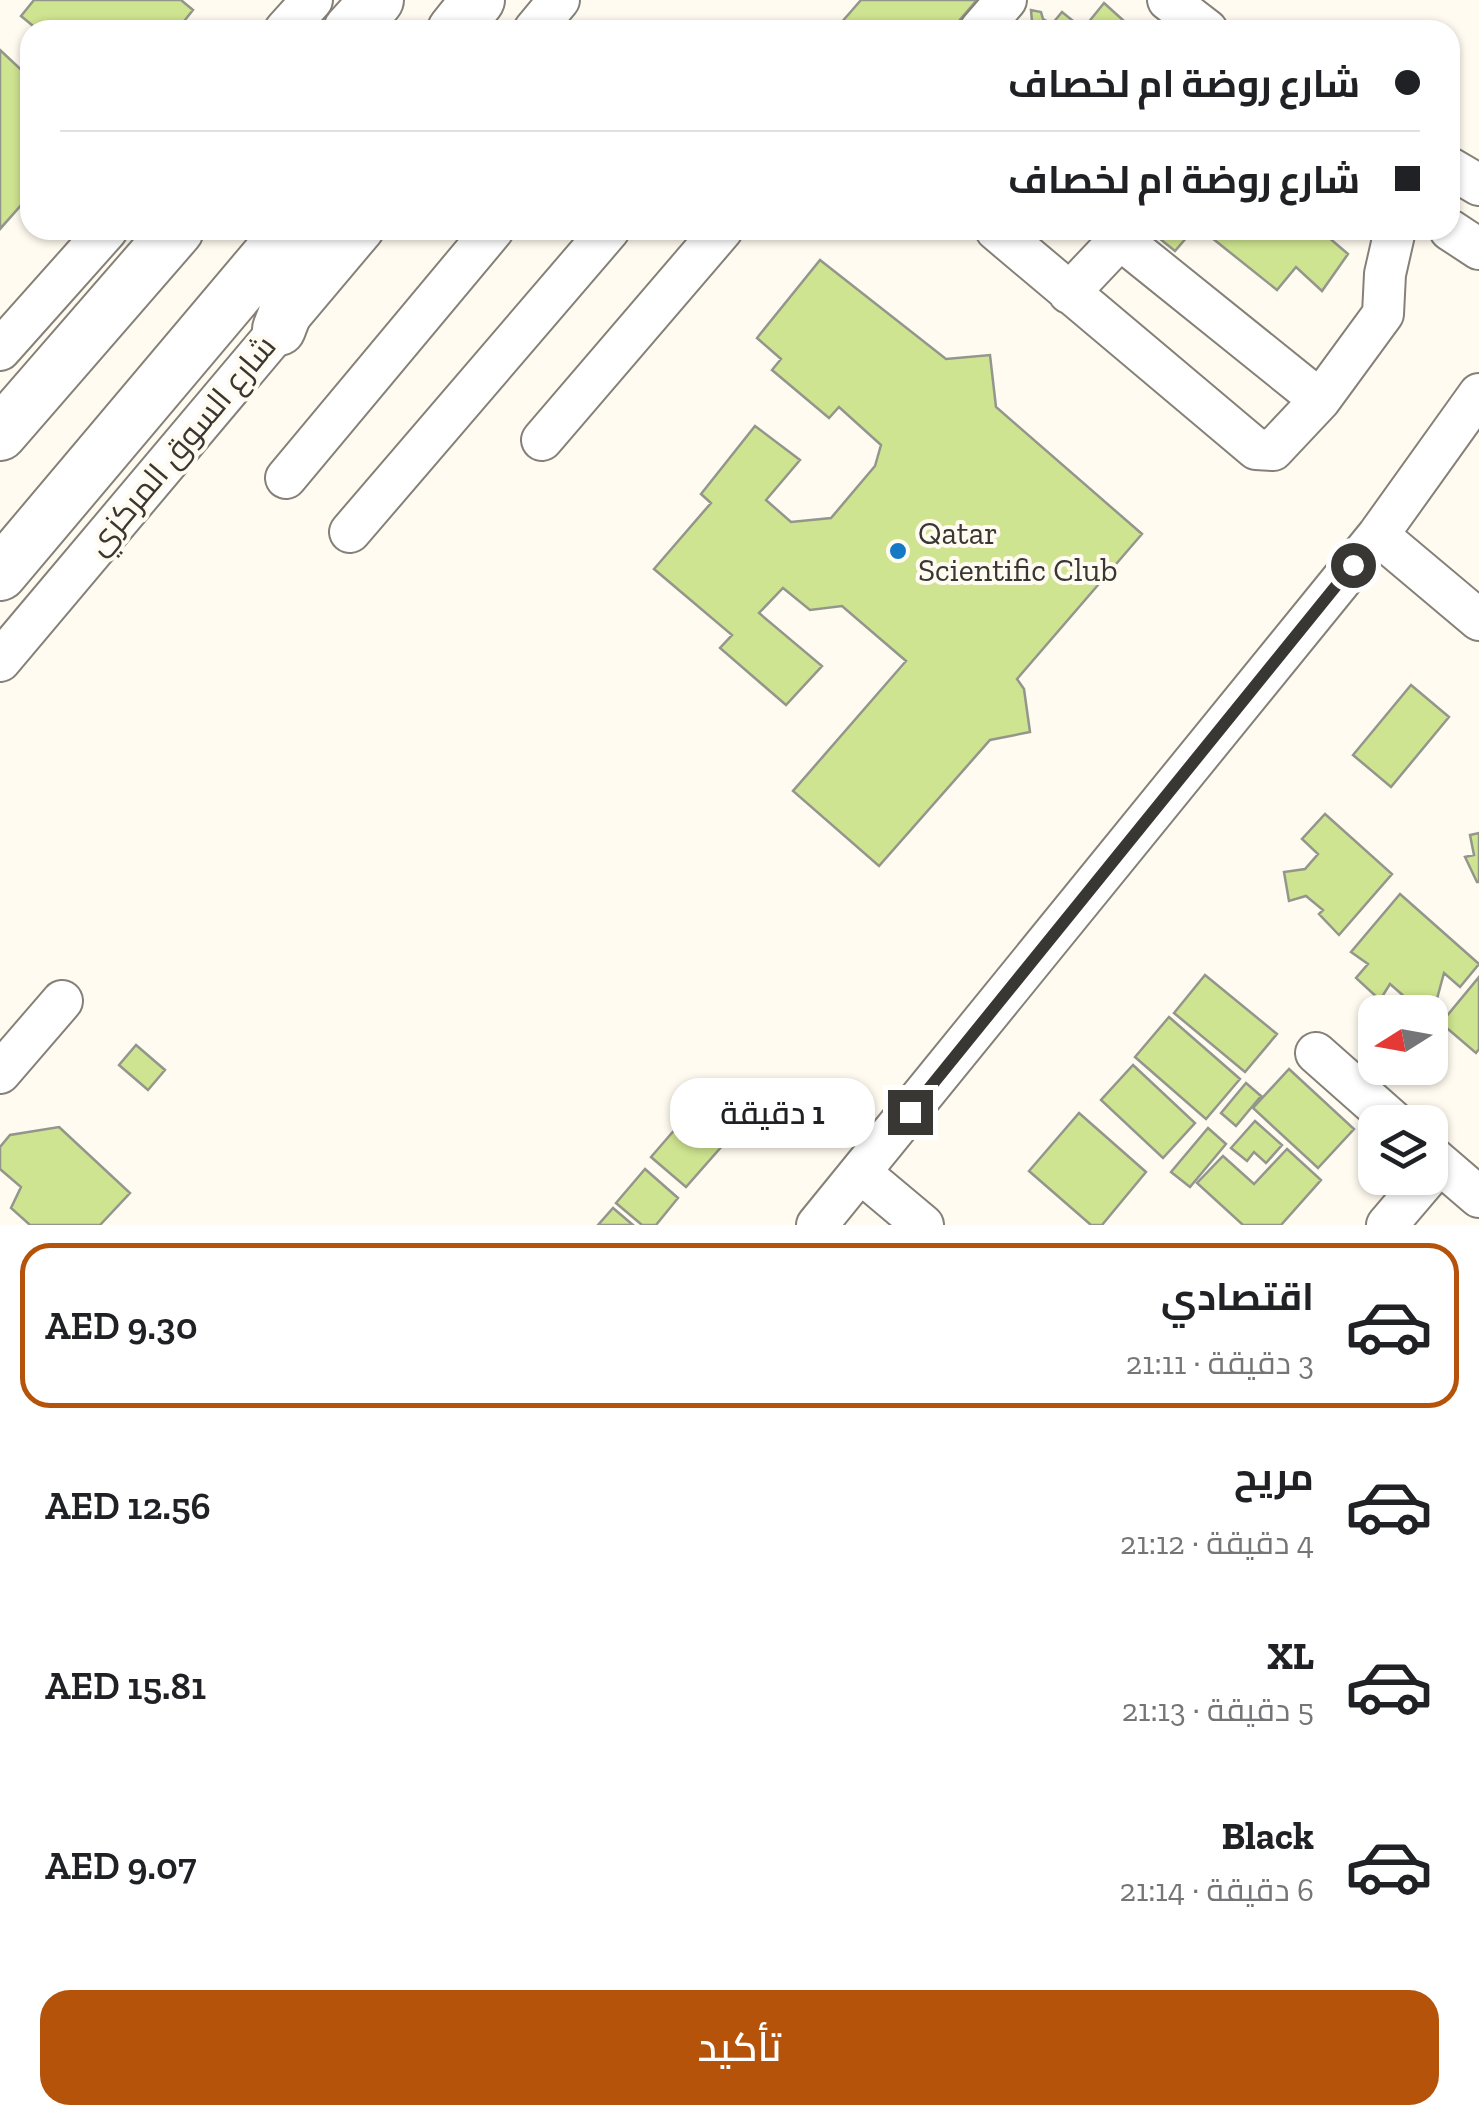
<!DOCTYPE html>
<html lang="ar">
<head>
<meta charset="utf-8">
<style>
  body { margin:0; font-family:"Zilla Slab",Cairo,serif; background:#f2f2f2; color:#202124; direction:rtl; height:100vh; display:flex; flex-direction:column; font-size:38px; white-space:nowrap }
  * { box-sizing:border-box; margin:0 }
  p { font-size:32px; color:#757577 }
  .icon { flex:none; width:55px; height:55px; fill:none; stroke:currentColor; stroke-width:2; stroke-linecap:round; stroke-linejoin:round }
  .map { position:relative; height:1225px; overflow:hidden; direction:ltr }
  .side { display:flex; flex-direction:column; background:#fff; flex:1 }
  .side>* { flex:none }
  .guide { position:absolute; left:20px; top:20px; width:1440px; height:220px; border-radius:30px; box-shadow:0 2px 8px #0004; direction:rtl; display:grid; align-content:center; height:220px; padding:0 40px; background:#fff }
  .needle { width:65px; rotate:259deg }
  .fabs { position:absolute; left:1358px; top:995px; display:grid; gap:20px }
  .fabs a { display:grid; place-items:center; width:90px; height:90px; border-radius:20px; background:#fff; box-shadow:0 2px 8px #0004; font-size:50px }
  .end { position:absolute; width:45px; height:45px; margin:-22px; border:12px solid #393733; background:#fff; box-shadow:0 0 0 5px #fff }
  .from { border-radius:50% }
  .bubble { position:absolute; height:70px; border-radius:30px; background:#fff; box-shadow:0 2px 8px #0004; font-size:32px; font-weight:600; line-height:70px; text-align:center; direction:rtl }
  .guide b { display:flex; align-items:center; gap:35px; height:95px; font-size:38px }
  .guide b+b { border-top:2px solid #e0e0e0 }
  .guide i { width:25px; height:25px; background:#202124 }
  ul { padding:18px 0 0; list-style:none }
  li { display:flex; align-items:center; gap:30px; height:165px; margin:0 20px 15px; padding:0 20px; border:5px solid transparent; border-radius:30px }
  li div { flex:1 }
  li b { display:block; font-size:38px }
  li em { font-style:normal; font-weight:600 }
  li.current { border-color:#b45309 }
  li>.icon { width:90px; height:90px; stroke-width:1.5 }
  .primary-button { display:flex; gap:20px; margin-top:auto; padding:20px 40px }
  .primary-button a { flex:1; height:115px; border-radius:30px; background:#b45309; color:#fff; font-size:40px; font-weight:600; line-height:115px; text-align:center }
  .map>svg:first-child { display:block }
  .building { fill:#cfe490; stroke:#93968c; stroke-width:2.5 }
  .lines { fill:none; stroke-linecap:round; stroke-linejoin:round }
  .minor-casing { stroke:#858178; stroke-width:44 }
  .major-casing { stroke:#858178; stroke-width:56 }
  .minor { stroke:#fff; stroke-width:40 }
  .major { stroke:#fff; stroke-width:52 }
  .route { stroke:#393733; stroke-width:12 }
  .poi-dot { fill:#1679c5; stroke:#fffbf0; stroke-width:4 }
  .labels { text-anchor:middle; dominant-baseline:central; stroke-width:8; stroke-linejoin:round; paint-order:stroke }
  .street-label { font-size:32px; fill:#393733; stroke:#fffbf0 }
  .poi-label { font-size:32px; fill:#393733; stroke:#fffbf0; text-anchor:start }
</style>
</head>
<body>
<div class="map">
<svg width="1479" height="1225" viewBox="0 0 1479 1225">
  <rect width="100%" height="100%" fill="#fffbf0"/>
  <path class="building" d="M34 0H181L193 10 177 30H38L21 16Z
    M861 0H977L951 30H847L840 24Z
    M1104 3 1134 30H1049L1039 21 1032 22 1031 10 1041 12 1043 19 1052 24 1062 12 1083 29Z
    M0 50 30 78V195L0 229Z
    M1149 230H1193L1175 251Z
    M1202 230H1320L1348 254 1322 291 1296 267 1277 290Z
    M820 260 946 359 990 355 996 407 1142 534 1017 679 1024 689 1030 732 990 740 879 866 793 791 906 661 842 606 810 610 783 588 759 613 822 666 786 705 720 648 732 635 654 569 711 503 701 494 755 426 800 460 766 500 791 522 831 518 875 466 881 445 839 407 829 418 772 370 781 359 757 338Z
    M1411 685 1449 717 1391 787 1353 755Z
    M1325 814 1392 874 1339 935 1319 914 1323 910 1306 896 1289 901 1284 872 1305 869 1318 854 1302 839Z
    M1479 833V882H1477L1465 857 1474 855 1470 835Z
    M1400 894 1479 964 1460 987 1444 973 1435 1006 1408 1009 1406 998 1390 984 1380 1000 1356 978 1368 964 1351 952Z
    M1205 975 1277 1034 1245 1072 1174 1013Z
    M1479 977V1049L1476 1053 1441 1023Z
    M1169 1017 1240 1079 1206 1119 1135 1057Z
    M136 1045 165 1070 148 1090 119 1065Z
    M1133 1065 1195 1123 1163 1158 1101 1100Z
    M1289 1069 1354 1129 1318 1168 1253 1108Z
    M1246 1083 1261 1096 1236 1126 1221 1113Z
    M709 1090 744 1121 686 1187 651 1157Z
    M1079 1113 1146 1172 1102 1225H1091L1029 1171Z
    M1255 1121 1282 1145 1266 1163 1254 1152 1247 1161 1231 1148Z
    M59 1127 130 1193 100 1225H30L11 1208 21 1187 0 1169V1147L10 1135Z
    M1208 1128 1226 1144 1190 1187 1171 1172Z
    M1287 1149 1321 1180 1281 1225H1243L1197 1183 1223 1156 1254 1184Z
    M645 1169 678 1198 656 1225H642L616 1203Z
    M613 1208 633 1225H598Z"/>
  <g class="lines">
    <defs>
      <path id="minor" d="M1168 0 1207 30
        M285 30 312 0
        M534 30 559 0
        M980 30 1006 0
        M1450 168 1479 185
        M996 230 1256 449 1273 450 1320 400 1383 314 1385 274 1395 230
        M1450 230 1479 249
        M1069 293 1120 239 1320 400
        M0 350 107 230
        M542 440 722 230
        M286 478 493 230
        M350 532 609 230
        M1378 535 1479 620
        M0 661 363 230
        M1316 1053 1394 1122
        M0 1073 62 1001
        M1430 1155 1479 1197
        M861 1173 923 1225
        M817 1225 1378 535 1479 394
        M1387 1225 1427 1178"/>
      <path id="major" d="M350 30 377 0
        M454 30 478 0
        M279 329 317 230
        M0 434 177 230
        M0 574 290 230"/>
    </defs>
    <use href="#minor" class="minor-casing"/>
    <use href="#major" class="major-casing"/>
    <use href="#minor" class="minor"/>
    <use href="#major" class="major"/>
  </g>
  <g class="lines">
    <path class="route" d="M910 1112 1353 565"/>
  </g>
  <circle class="poi-dot" cx="898" cy="551" r="10"/>
  <g class="labels">
    <g class="street-label">
      <text transform="translate(181 445) rotate(-50)">شارع السوق المركزي</text>
    </g>
    <g class="poi-label">
      <text x="918" y="533">Qatar<tspan x="918" dy="37">Scientific Club</tspan></text>
    </g>
  </g>
</svg>
<div class="fabs">
<a><svg class="needle" viewBox="-14 -14 28 28"><path d="M0-13l5 13h-10z" fill="#e53935"/><path d="M0 13l5-13h-10z" fill="#757577"/></svg></a>
<a><svg class="icon" aria-label="layers" viewBox="0 0 24 24"><path d="M12 4l9 5-9 5-9-5zM3 14l9 5 9-5"/></svg></a>
</div>
<i class="end from" style="left:1353px;top:565px"></i>
<i class="end" style="left:910px;top:1112px"></i>
<div class="bubble" style="left:670px;top:1078px;width:205px">1 دقيقة</div>
<div class="guide">
<b><i class="from"></i>شارع روضة ام لخصاف</b>
<b><i></i>شارع روضة ام لخصاف</b>
</div>
</div>
<section class="side">
<ul>
<li class="current"><svg class="icon" aria-label="car" viewBox="0 0 24 24"><path d="M5 17H2v-5l4-1 3-4h7l3 4 3 1v5h-3M9 17h6M6 11h13"/><circle cx="7" cy="17" r="2"/><circle cx="17" cy="17" r="2"/></svg><div><b>اقتصادي</b><p>3 دقيقة · 21:11</p></div><em>AED 9.30</em></li>
<li><svg class="icon" aria-label="car" viewBox="0 0 24 24"><path d="M5 17H2v-5l4-1 3-4h7l3 4 3 1v5h-3M9 17h6M6 11h13"/><circle cx="7" cy="17" r="2"/><circle cx="17" cy="17" r="2"/></svg><div><b>مريح</b><p>4 دقيقة · 21:12</p></div><em>AED 12.56</em></li>
<li><svg class="icon" aria-label="car" viewBox="0 0 24 24"><path d="M5 17H2v-5l4-1 3-4h7l3 4 3 1v5h-3M9 17h6M6 11h13"/><circle cx="7" cy="17" r="2"/><circle cx="17" cy="17" r="2"/></svg><div><b>XL</b><p>5 دقيقة · 21:13</p></div><em>AED 15.81</em></li>
<li><svg class="icon" aria-label="car" viewBox="0 0 24 24"><path d="M5 17H2v-5l4-1 3-4h7l3 4 3 1v5h-3M9 17h6M6 11h13"/><circle cx="7" cy="17" r="2"/><circle cx="17" cy="17" r="2"/></svg><div><b>Black</b><p>6 دقيقة · 21:14</p></div><em>AED 9.07</em></li>
</ul>
<div class="primary-button"><a>تأكيد</a></div>
</section>
</body>
</html>
